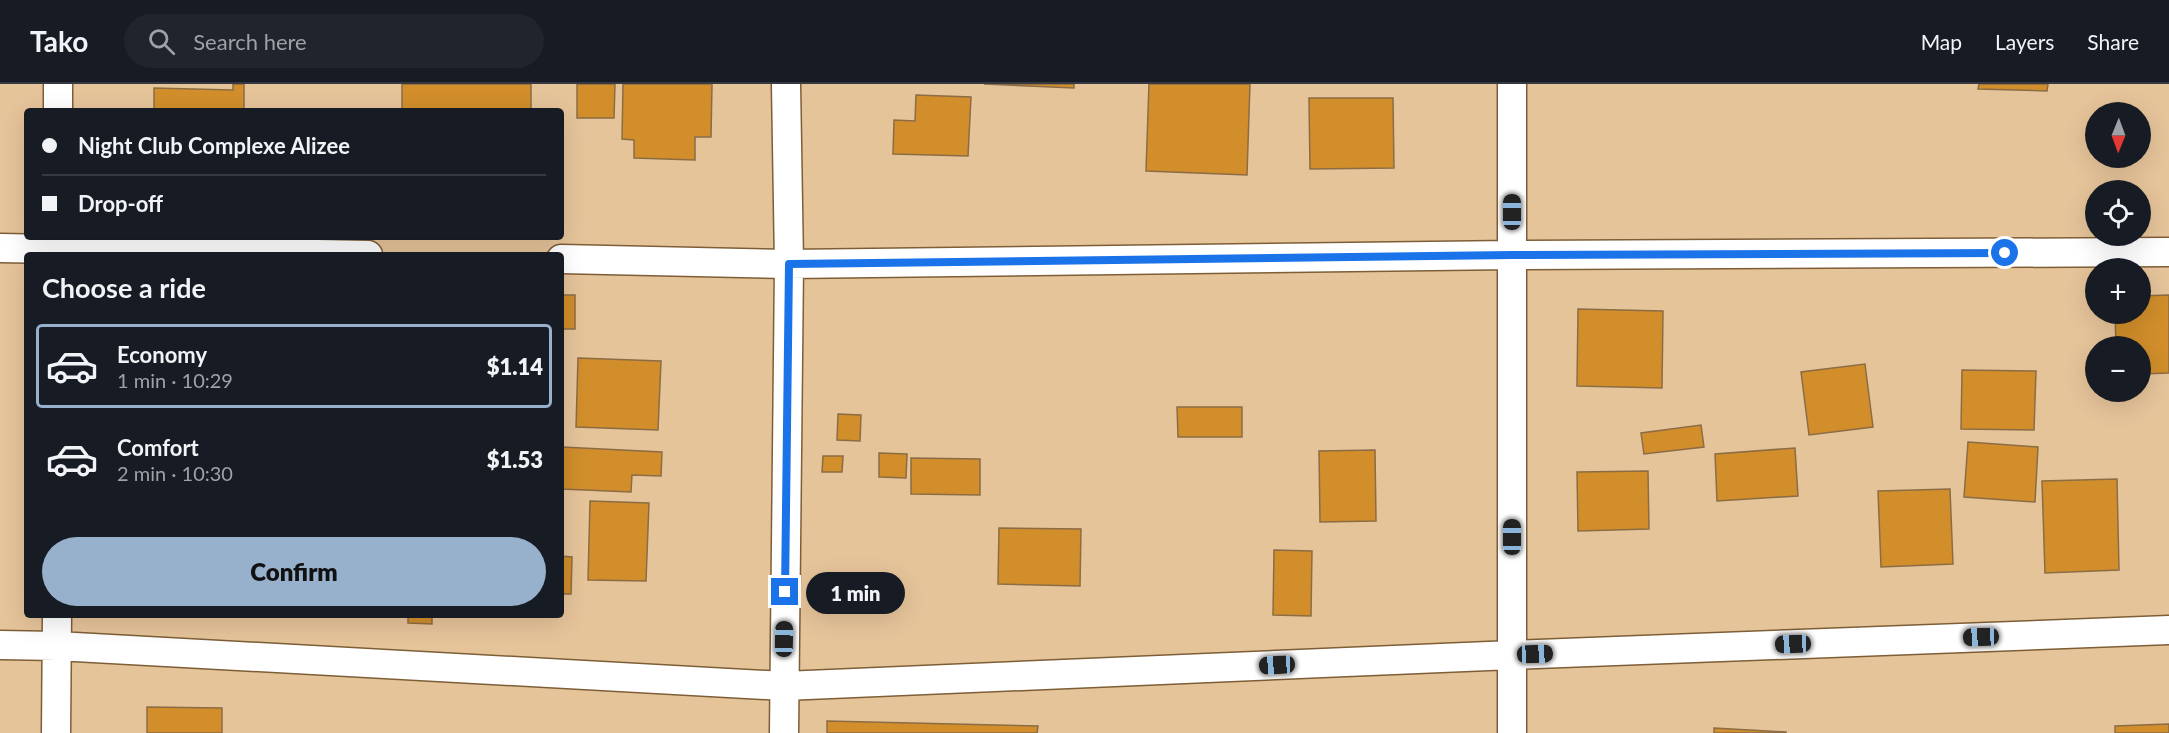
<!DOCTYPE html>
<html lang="en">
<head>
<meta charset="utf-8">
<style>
  body { margin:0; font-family:Lato,sans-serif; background:#20242c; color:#f1f3f6; height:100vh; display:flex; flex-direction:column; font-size:22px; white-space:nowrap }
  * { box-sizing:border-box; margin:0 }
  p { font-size:20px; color:#9ea1a6 }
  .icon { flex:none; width:33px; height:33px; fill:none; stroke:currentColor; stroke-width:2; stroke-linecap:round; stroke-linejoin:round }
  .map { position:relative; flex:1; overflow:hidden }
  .drawer { position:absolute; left:24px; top:168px; width:540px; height:366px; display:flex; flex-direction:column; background:#171b24; border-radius:6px; box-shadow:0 6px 24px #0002 }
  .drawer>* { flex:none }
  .banner { position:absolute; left:24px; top:24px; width:540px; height:132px; border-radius:6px; box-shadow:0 6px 24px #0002; display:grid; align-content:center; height:132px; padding:0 18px; background:#171b24 }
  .needle { width:39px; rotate:181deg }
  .controls { position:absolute; left:2085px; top:18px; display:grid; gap:12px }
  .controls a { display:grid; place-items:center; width:66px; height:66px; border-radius:50%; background:#171b24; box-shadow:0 6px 24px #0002; font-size:30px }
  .end { position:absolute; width:27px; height:27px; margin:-14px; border:8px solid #1a73e8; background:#fff; box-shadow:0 0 0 3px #fff }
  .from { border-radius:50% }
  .bubble { position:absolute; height:42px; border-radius:21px; background:#171b24; box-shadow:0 6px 24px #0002; font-size:20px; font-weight:800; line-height:42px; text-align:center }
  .car { position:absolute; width:18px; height:36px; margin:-18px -9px; border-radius:8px; box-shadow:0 0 4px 2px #0007; background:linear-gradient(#222 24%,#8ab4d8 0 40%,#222 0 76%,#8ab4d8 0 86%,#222 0) }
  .banner b { display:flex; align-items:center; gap:21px; height:57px; font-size:22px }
  .banner b+b { border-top:2px solid #363941 }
  .banner i { width:15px; height:15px; background:#f1f3f6 }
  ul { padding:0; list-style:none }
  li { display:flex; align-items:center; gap:18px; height:84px; margin:0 12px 9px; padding:0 6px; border:3px solid transparent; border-radius:6px }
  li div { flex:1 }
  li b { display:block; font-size:22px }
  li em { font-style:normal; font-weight:800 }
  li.on { border-color:#97b0cb }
  li>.icon { width:54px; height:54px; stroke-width:1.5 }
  h2 { padding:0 18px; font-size:27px; line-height:72px }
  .cta { display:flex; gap:12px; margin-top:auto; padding:12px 18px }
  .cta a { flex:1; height:69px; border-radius:36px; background:#97b0cb; color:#111; font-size:24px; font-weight:800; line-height:69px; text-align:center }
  header { display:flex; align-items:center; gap:36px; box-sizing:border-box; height:84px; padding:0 30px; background:#171b24; border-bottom:2px solid #363941 }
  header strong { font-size:28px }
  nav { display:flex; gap:33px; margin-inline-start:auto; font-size:21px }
  .search { width:420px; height:54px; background:#20242c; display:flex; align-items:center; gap:15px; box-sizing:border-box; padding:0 21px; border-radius:33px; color:#9ea1a6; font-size:22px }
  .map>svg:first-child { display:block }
  .building { fill:#d18e2b; stroke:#8c6c45; stroke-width:1.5 }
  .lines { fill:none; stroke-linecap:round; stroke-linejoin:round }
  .minor-casing { stroke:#7d5e37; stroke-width:31 }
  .minor { stroke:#fff; stroke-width:28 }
  .route { stroke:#1a73e8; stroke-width:8 }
</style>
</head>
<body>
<header>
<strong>Tako</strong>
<div class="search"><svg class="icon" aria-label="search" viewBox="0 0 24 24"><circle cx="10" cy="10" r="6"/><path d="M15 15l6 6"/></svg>Search here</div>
<nav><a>Map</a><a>Layers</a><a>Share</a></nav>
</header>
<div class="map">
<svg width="2169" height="649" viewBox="0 0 2169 649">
  <rect width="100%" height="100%" fill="#e6c49a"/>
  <path class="building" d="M233 0H244V27H154V4L233 6Z
    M402 0H531V27H402Z
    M577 0H615L614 34H577Z
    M623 0H712L711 53H695V76L634 74V56L622 55Z
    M984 0H1074V4Z
    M1149 0H1250L1247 91 1146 87Z
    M1979 0H2048L2047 7 1978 5Z
    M916 11 971 13 968 72 893 70 894 36 915 37Z
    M1309 14H1393L1394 84 1310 85Z
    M561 211H575V245H561Z
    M2169 211V289L2140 290V262H2116L2115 230H2140V212Z
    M1578 225 1663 227 1662 304 1577 302Z
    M578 274 661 277 658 346 576 343Z
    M1865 280 1873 343 1809 351 1801 288Z
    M1962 286 2036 287 2034 346 1961 345Z
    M1177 323H1242V353H1178Z
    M838 330 861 331 860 357 837 356Z
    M1701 341 1704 363 1644 370 1641 349Z
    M1968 358 2038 363 2035 418 1964 413Z
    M562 363 662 368 661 392 632 391 631 408 561 405Z
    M1795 364 1798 412 1717 417 1715 370Z
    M1375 366 1376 437 1320 438 1319 367Z
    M879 369 907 370 906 394 879 393Z
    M823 372H843L842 388H822Z
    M911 374 980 375V411L911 410Z
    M1648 387 1649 445 1578 447 1577 388Z
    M2117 395 2119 486 2045 489 2042 397Z
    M1950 405 1953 480 1881 483 1878 407Z
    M590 417 649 419 646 497 588 496Z
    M999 444 1081 445 1080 502 998 500Z
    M1274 466 1312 467 1311 532 1273 531Z
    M561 472 572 473 571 510H561Z
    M408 531H432V540L408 539Z
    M147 623 222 624V649H147Z
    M827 637 1038 642 1037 649H827Z
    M2169 640V649H2115V642Z
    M1714 644 1786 648V649H1714Z"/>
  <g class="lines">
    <defs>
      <path id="minor" d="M58 0V27
        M0 164 368 171
        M561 175 789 180 1512 171 2169 168
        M0 561 57 562 784 602 1512 571 2169 546
        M56 649 57 531
        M784 649 789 180 786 0
        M1512 649V0"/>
    </defs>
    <use href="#minor" class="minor-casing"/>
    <use href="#minor" class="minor"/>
  </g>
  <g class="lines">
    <path class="route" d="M785 508 789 180 1512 171 2005 169"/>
  </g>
</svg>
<div class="controls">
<a><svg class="needle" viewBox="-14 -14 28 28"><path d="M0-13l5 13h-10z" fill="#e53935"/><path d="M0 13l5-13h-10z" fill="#9ea1a6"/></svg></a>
<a><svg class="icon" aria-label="locate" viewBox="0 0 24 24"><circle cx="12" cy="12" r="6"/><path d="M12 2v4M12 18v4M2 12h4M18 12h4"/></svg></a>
<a>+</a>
<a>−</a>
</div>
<i class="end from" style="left:2005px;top:169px"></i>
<i class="end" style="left:785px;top:508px"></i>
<div class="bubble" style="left:806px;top:488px;width:99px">1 min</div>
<i class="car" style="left:1512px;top:128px;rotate:0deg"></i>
<i class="car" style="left:1512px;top:453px;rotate:0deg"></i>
<i class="car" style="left:1981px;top:553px;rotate:268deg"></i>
<i class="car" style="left:784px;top:555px;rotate:1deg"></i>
<i class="car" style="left:1793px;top:560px;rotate:268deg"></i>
<i class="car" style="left:1535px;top:570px;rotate:88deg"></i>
<i class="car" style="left:1277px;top:581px;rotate:267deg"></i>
<div class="banner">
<b><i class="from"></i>Night Club Complexe Alizee</b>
<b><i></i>Drop-off</b>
</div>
<section class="drawer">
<h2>Choose a ride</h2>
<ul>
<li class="on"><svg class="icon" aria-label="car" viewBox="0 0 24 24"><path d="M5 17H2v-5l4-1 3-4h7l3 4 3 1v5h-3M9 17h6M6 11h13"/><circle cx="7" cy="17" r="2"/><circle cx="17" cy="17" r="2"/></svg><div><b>Economy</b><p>1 min · 10:29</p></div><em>$1.14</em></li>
<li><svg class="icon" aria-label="car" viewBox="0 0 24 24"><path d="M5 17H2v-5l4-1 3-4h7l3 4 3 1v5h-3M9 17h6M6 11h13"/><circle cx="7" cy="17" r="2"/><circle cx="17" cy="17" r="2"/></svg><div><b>Comfort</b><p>2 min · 10:30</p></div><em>$1.53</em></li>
</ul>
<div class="cta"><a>Confirm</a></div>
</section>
</div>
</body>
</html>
